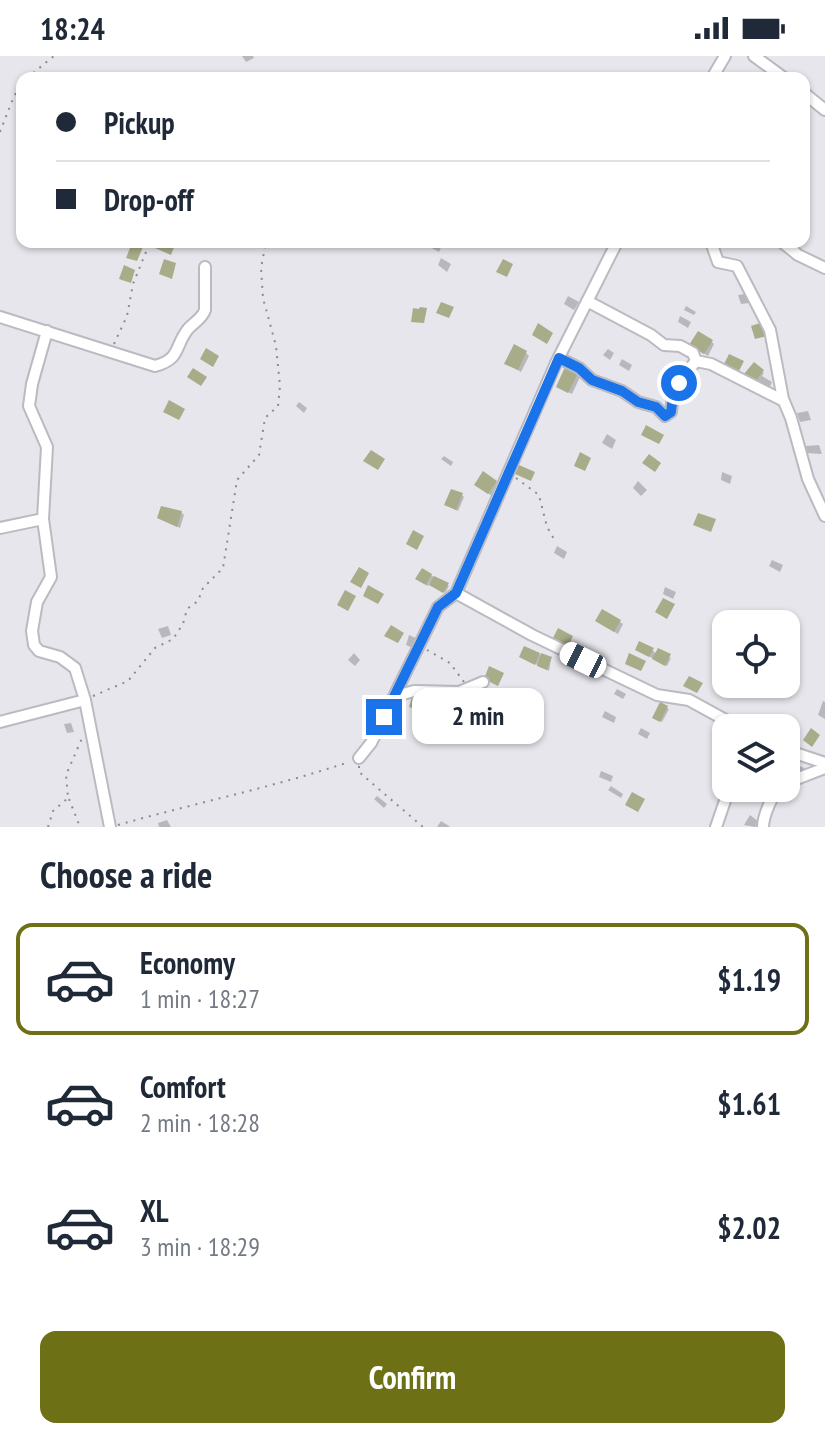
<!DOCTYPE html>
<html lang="en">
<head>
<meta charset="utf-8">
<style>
  body { margin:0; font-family:"PT Sans Narrow",sans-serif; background:#f2f2f3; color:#1f2937; height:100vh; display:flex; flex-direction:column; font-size:30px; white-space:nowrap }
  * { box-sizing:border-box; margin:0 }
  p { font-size:26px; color:#747a83 }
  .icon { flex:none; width:44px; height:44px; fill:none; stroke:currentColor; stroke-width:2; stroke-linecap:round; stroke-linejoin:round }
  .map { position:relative; height:771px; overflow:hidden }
  .panel { display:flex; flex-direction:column; background:#fff; flex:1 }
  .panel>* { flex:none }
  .hud { position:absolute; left:16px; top:16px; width:794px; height:176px; border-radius:16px; box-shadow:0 2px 6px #0004; display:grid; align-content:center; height:176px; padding:0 40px; background:#fff }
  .controls { position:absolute; left:712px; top:554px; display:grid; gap:16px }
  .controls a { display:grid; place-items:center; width:88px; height:88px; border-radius:16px; background:#fff; box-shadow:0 2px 6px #0004; font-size:40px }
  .end { position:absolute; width:36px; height:36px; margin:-18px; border:10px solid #1a73e8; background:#fff; box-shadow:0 0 0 4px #fff }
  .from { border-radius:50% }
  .bubble { position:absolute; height:56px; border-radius:16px; background:#fff; box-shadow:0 2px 6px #0004; font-size:26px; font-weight:700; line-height:56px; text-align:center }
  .car { position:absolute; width:24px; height:48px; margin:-24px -12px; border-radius:10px; box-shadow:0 0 6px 2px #0007; background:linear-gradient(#fff 24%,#345 0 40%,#fff 0 76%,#345 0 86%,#fff 0) }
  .hud b { display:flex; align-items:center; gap:28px; height:76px; font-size:30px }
  .hud b+b { border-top:2px solid #e0e1e3 }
  .hud i { width:20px; height:20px; background:#1f2937 }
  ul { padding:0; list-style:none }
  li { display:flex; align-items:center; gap:24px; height:112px; margin:0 16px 12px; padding:0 24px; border:4px solid transparent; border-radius:16px }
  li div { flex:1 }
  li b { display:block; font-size:30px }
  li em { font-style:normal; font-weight:700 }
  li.active { border-color:#6d7015 }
  li>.icon { width:72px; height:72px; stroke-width:1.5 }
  h2 { padding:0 40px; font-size:36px; line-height:96px }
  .action { display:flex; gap:16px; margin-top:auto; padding:16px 40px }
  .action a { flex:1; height:92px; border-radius:16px; background:#6d7015; color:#fff; font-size:32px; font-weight:700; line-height:92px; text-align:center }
  .status { display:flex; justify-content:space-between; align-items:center; height:56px; padding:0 40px; background:#fff; direction:ltr }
  .status svg { height:22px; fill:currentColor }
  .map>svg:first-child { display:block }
  .shadow { fill:#0003 }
  .building { fill:#a9ac88 }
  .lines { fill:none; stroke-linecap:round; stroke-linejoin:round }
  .minor-casing { stroke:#bbbac1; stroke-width:14 }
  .path { stroke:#8c8c90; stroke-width:2; stroke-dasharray:2 6; stroke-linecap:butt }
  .minor { stroke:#fff; stroke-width:10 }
  .route { stroke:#1a73e8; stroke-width:10 }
</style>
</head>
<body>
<div class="status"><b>18:24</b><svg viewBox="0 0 49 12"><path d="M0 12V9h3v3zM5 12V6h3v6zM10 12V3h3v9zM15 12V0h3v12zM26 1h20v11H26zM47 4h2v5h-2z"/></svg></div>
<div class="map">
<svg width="825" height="771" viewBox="0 0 825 771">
  <rect width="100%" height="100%" fill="#e6e6ec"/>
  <path class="shadow" d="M242 0H253L254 2 246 6Z
    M430 186 442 189 439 196 428 190Z
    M441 202 451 208 447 216 438 209Z
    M745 238 749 247 741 248 738 239Z
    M568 240 579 246 574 254 564 248Z
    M686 250 696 256 694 259 684 254Z
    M680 260 691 266 688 272 678 266Z
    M711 285 714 288 708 300 695 292Z
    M608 293 614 297 610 304 603 299Z
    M526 297 529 300 521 316 507 308Z
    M622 303 632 309 629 315 619 309Z
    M754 309 764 317 762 320 772 326 769 333 747 318Z
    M577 318 580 321 572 338 561 333Z
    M299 346 307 352 304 357 296 350Z
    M808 355 811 364 800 366 797 357Z
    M607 378 616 384 612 393 602 387Z
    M819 389 822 398 806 397V390Z
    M444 400 453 406 451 410 441 403Z
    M722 416 732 420 730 428 721 424Z
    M638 425 647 434 641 440 633 432Z
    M496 426 499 429 492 440 480 432Z
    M462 439 464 441 458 455 448 450Z
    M181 456 184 459 180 472 159 462Z
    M557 490 567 496 564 503 554 497Z
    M772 504 783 509 780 516 769 510Z
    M431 519 449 530 445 537 430 527 428 530 419 525Z
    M665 531 676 536 673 543 663 538Z
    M726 557 735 564 733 567 724 560Z
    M718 565 726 569 725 576 715 570Z
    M620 566 623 568 618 578 601 568Z
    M168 570 171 579 162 582 158 573Z
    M409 579 418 583 417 594 406 589Z
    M525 593 551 603 549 615 524 602Z
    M652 594 657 598 671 602 667 610 639 595Z
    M354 597 360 604 355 610 348 604Z
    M786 597 793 600 791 606 786 604Z
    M617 633 626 638 623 643 614 638Z
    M458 643 468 648 466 655 456 650Z
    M823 645 825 646V663L818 659Z
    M661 649 669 653 662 666 656 663Z
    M516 654 519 657 515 667 497 658Z
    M605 655 616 661 614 667 602 661Z
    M71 667 74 676 67 677 64 668Z
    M641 672 650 677 647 683 638 678Z
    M795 708 804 712 801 720 792 717Z
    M601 715 613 720 611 726 599 721Z
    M611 730 623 738 621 742 608 734Z
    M377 740 387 748 384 752 374 743Z
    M750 759 759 766 755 771 744 769Z
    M167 764 171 771H159L158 767Z
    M441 765 449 770 450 771H437Z"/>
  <path class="building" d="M158 186H176L171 199 155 192Z
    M132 187 143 191 137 205 126 202Z
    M164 203 176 207 172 223 159 218Z
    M503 203 513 208 507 221 496 216Z
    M124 209 135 214 131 227 119 223Z
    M441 246 454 251 449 262 436 257Z
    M420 251 427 252 424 267 411 266 413 252 419 253Z
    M763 266 767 280 755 283 751 270Z
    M538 267 553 277 547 288 532 279Z
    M698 275 713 284 704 298 689 289Z
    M514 288 527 295 518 314 504 308Z
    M206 292 219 300 213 311 200 303Z
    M729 298 744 305 738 317 723 310Z
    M754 306 764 314 755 326 744 318Z
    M565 311 578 317 568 337 556 331Z
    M193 312 207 321 201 330 187 321Z
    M169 344 185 353 179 364 163 356Z
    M646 369 664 379 659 388 641 379Z
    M371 394 385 403 378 414 363 405Z
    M580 396 591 402 585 415 574 410Z
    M649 398 661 407 655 416 642 407Z
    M519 409 535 416 531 425 515 418Z
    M483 415 497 425 488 438 474 429Z
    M451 433 463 437 456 454 444 449Z
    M161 450 182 455 177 471 157 462Z
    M698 457 716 463 711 476 693 469Z
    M413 474 424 480 417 494 406 488Z
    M359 511 369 517 361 532 350 526Z
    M422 512 432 518 426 529 415 523Z
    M434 520 449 527 443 537 429 529Z
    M368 529 384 538 378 548 363 540Z
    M345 534 356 540 348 555 337 549Z
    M663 542 675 548 667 563 655 556Z
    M602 553 621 564 614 576 595 565Z
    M391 569 404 577 398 587 384 580Z
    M558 572 573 580 568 591 552 584Z
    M639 585 654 592 649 601 635 594Z
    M524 590 540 597 535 609 519 601Z
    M658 592 671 598 665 610 652 603Z
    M541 597 552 601 547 614 537 610Z
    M629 597 646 605 641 615 625 608Z
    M489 610 504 617 498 630 484 623Z
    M689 620 703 627 697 637 683 630Z
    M413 637 428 643 424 656 409 651Z
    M499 645 517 653 512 666 495 659Z
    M660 646 668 650 660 666 652 662Z
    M493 668 505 675 501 685 488 679Z
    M811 672 820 679 812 691 803 684Z
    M632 736 645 743 638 756 625 749Z"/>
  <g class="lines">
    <defs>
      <path id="minor" d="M754 0 784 22
        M712 22 725 0
        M804 37 825 54
        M711 186 718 206 737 210 770 274 783 343 791 362 808 423 825 460
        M782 186 798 199 825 212
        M587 245 651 279 664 289 680 290 693 297 696 305 711 308 784 345
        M0 261 155 310C181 303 174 291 188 273 194 266 202 263 205 254V211
        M47 275 32 328 29 350 47 391 43 463 51 521 37 546 32 575 34 589 39 595 60 601 75 612 85 644 110 771
        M559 302 579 312 592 324 622 335 638 346 656 351 665 360 671 356 674 332 696 305
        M0 472 43 463
        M456 537 532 579 609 616 657 639 689 644 740 672
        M396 636 403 638 414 635 459 636 483 626
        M0 666 85 644
        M786 694 825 707
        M359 702 371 687 438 551 456 537 556 307 617 186
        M786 727 825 712
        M716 771 728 736 736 733
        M763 771C763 761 772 738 780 732"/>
    </defs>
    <use href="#minor" class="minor-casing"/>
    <path class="path" d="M27 22 54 0
      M0 76 14 40 22 28
      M114 288 127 260 133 228 150 186
      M516 422 539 439 547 471 554 483
      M427 594 450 607 464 626
      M93 640 128 625 155 592 173 583 183 568 187 553 198 545 203 532 223 512 237 424 259 399 265 362 278 350 280 330 276 290 263 242 261 212 266 186
      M359 710V716L423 771
      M69 743 80 771
      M118 769C195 747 274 731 349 706
      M48 771 53 755 68 742 66 719 83 680"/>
    <use href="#minor" class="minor"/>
  </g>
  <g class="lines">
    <path class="route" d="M384 661 438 551 456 537 559 302 579 312 592 324 622 335 638 346 656 351 665 360 671 356 674 332 679 327"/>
  </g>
</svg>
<div class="controls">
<a><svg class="icon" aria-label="locate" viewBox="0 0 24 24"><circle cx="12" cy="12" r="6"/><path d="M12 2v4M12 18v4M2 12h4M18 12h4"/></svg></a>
<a><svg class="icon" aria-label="layers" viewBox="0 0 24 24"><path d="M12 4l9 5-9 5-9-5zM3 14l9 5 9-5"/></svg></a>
</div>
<i class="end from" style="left:679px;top:327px"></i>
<i class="end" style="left:384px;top:661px"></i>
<div class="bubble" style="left:412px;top:632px;width:132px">2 min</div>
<i class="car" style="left:583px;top:604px;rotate:296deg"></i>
<div class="hud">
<b><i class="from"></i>Pickup</b>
<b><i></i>Drop-off</b>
</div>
</div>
<section class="panel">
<h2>Choose a ride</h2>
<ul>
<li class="active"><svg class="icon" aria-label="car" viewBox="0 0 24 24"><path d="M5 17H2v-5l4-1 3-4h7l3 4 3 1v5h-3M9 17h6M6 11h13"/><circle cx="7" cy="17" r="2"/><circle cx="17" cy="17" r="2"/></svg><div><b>Economy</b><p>1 min · 18:27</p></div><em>$1.19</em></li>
<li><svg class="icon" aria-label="car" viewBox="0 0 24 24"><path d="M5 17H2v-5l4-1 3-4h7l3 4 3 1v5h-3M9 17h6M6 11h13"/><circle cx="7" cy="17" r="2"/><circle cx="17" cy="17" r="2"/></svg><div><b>Comfort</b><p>2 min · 18:28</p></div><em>$1.61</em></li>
<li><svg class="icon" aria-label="car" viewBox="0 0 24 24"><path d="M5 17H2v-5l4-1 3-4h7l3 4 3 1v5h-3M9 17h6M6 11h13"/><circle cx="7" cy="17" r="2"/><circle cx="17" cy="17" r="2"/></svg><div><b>XL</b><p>3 min · 18:29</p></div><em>$2.02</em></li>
</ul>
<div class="action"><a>Confirm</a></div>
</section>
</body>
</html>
